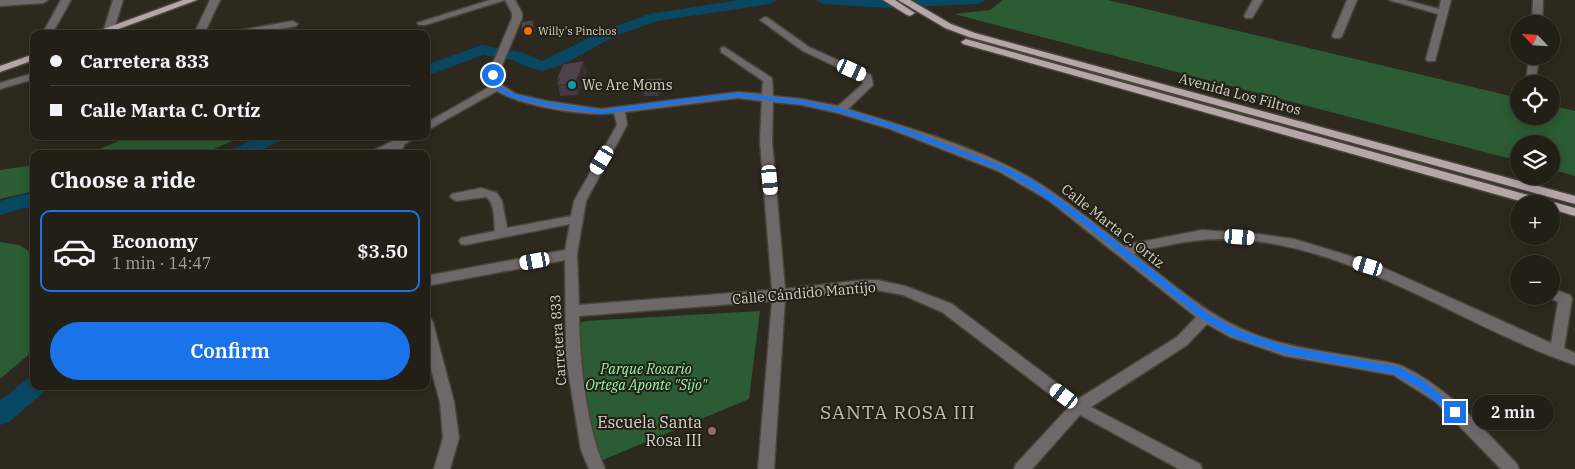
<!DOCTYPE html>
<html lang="en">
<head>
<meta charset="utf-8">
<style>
  body { margin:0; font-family:"IBM Plex Serif",serif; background:#2a271f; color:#f1f3f6; height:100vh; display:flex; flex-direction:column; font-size:19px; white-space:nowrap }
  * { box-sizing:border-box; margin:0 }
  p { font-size:16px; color:#a2a2a1 }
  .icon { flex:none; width:28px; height:28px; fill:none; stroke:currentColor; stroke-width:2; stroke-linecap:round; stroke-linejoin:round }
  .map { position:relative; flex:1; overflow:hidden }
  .sheet { position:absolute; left:30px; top:150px; width:400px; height:240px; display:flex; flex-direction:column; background:#221f16; border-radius:10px; box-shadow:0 2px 12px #0003,0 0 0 1px #3f3d35 }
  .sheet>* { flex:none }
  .guide { position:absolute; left:30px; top:30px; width:400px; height:110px; border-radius:10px; box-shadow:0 2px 12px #0003,0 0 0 1px #3f3d35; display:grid; align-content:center; height:110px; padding:0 20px; background:#221f16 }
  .needle { width:32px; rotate:295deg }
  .tools { position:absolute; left:1510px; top:15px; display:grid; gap:10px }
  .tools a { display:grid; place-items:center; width:50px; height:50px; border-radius:50%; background:#221f16; box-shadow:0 2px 12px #0003,0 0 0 1px #3f3d35; font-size:25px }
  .end { position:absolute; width:22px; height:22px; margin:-11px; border:6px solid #1a73e8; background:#fff; box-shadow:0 0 0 2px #fff }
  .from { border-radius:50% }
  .bubble { position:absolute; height:35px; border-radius:18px; background:#221f16; box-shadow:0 2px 12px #0003,0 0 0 1px #3f3d35; font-size:16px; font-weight:600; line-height:35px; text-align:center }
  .car { position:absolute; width:15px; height:30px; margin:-15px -8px; border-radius:6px; box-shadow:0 0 4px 1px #0007; background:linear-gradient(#fff 24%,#345 0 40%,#fff 0 76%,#345 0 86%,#fff 0) }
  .guide b { display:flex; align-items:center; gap:18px; height:48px; font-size:19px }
  .guide b+b { border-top:1px solid #3f3d35 }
  .guide i { width:12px; height:12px; background:#f1f3f6 }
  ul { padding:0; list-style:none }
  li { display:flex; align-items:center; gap:15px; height:82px; margin:0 10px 8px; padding:0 10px; border:2px solid transparent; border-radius:10px }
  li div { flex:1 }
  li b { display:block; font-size:19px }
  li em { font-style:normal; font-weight:600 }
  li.selected { border-color:#1a73e8 }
  li>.icon { width:45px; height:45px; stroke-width:1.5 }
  h2 { padding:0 20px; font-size:22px; line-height:60px }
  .primary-button { display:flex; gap:10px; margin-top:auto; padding:10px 20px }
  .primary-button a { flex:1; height:58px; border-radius:30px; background:#1a73e8; color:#fff; font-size:20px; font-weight:600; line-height:58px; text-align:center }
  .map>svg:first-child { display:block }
  .green { fill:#2b5c33 }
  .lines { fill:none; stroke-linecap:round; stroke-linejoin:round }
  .river { fill:#094863; fill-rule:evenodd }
  .minor-casing { stroke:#48443a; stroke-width:3 }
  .major-casing { stroke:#48443a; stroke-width:3 }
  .minor { fill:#6f6869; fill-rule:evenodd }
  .major { fill:#b5a6a8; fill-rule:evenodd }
  .wall { fill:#44393e }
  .shaded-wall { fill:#372e32 }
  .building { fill:#4f4248; stroke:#372e32 }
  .route { fill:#1a73e8 }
  .food-dot { fill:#e8710a; stroke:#232015; stroke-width:2 }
  .culture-dot { fill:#0f9aa8; stroke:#232015; stroke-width:2 }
  .education-dot { fill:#8d6e63; stroke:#232015; stroke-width:2 }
  .labels { text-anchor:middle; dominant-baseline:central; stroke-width:4; stroke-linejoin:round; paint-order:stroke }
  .far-poi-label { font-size:11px; fill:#d5d3cc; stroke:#232015; text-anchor:start }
  .poi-label { font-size:14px; fill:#d5d3cc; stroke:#232015; text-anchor:start }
  .street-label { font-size:14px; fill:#d5d3cc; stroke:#232015 }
  .park-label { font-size:14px; font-style:italic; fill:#97fda5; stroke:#232015 }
  .near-poi-label { font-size:16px; fill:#d5d3cc; stroke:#232015; text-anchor:end }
  .near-quarter-label { font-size:19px; letter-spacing:1px; fill:#c2beaf; stroke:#232015 }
</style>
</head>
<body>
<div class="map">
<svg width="1575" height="469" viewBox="0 0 1575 469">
  <rect width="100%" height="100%" fill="#2d291e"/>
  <path class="green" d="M1003 0H1108L1519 98V116H1551V105L1575 111V176L1551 169V144H1519V161L954 14 990 10Z
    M131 136H244L202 154H87Z
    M34 165V191L0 199V170Z
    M0 242 19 245 34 254V350L0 379Z
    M760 311 749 399 598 462 594 450 576 333 578 324 585 321Z"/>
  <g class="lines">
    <path class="river" d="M740 0H777L770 4 657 21 613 37 562 65 542 71 524 66 513 60 483 55 426 76V65L482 45 524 53 542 61 603 31 649 14Z
      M816 0H985L978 4 887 8 823 4Z
      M260 136H284L281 140 253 154H228L231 150Z
      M24 194 34 195V209L24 208 0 215V201Z
      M34 377V386H47L43 393 9 422 0 425V401L27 379Z"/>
    <defs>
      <path id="minor" d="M0 0H48L43 3 0 6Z
        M61 0H71L52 34H42Z
        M113 0H123L114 29 109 32 104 29Z
        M210 0H220L204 34H194Z
        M490 0H505L425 25H419L417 23Z
        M505 0H515L522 13V18L498 75 502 85 516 94 547 101 601 109 738 92 762 94 763 81 721 52V48L724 47 772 78 773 96 802 99 838 106 863 84 862 79 803 51 760 20 765 17 768 18 809 47 871 75 873 85 848 109C900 125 956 141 1006 165 1050 186 1087 218 1125 247L1135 243 1202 230 1258 234 1294 239 1373 263 1551 343 1558 302 1546 296H1551V288L1570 295 1572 299 1564 348 1575 353V365C1448 322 1315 215 1174 244 1161 247 1146 248 1134 254 1184 293 1222 329 1286 344 1313 351 1341 354 1368 359 1379 361 1392 362 1402 366 1448 387 1482 428 1517 464L1519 469H1501L1436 402 1393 375 1285 356 1230 337 1207 324 1187 345 1091 407 1200 464 1202 469H1179L1080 415 1032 469H1014L1016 464 1068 408 942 312 903 295 877 290H864L785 299 774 469H758L772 301 579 316C580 364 586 425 605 469H589L581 450 566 358 565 260 426 286V276L565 250 570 224 465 245 461 244 459 241 461 238 495 231C494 220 495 203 486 197L456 201 450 197 452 194 481 188 497 193 502 201 507 228 571 216 574 201 617 125 614 113C586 117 521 106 497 91L426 131V123L491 86 488 75 512 18V13ZM738 98 762 101 760 141 772 290 579 305 577 254 586 201 627 125 625 112ZM773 102 802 105 838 113 890 129 998 171 1048 200 1196 317 1177 337 1078 399 952 304 905 286 877 280H864L785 289 772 141Z
        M1253 0H1263L1252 18H1246L1244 16Z
        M1347 0H1357L1342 36 1340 38H1334L1332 36Z
        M1389 0H1405L1439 9 1441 0H1451L1435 61H1427L1426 59 1438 14Z
        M1533 0H1543L1542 24H1532Z
        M293 21 298 24 296 26 254 34H231L236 31Z
        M1529 56H1539L1535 84 1526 82Z
        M34 73V79L0 89V83Z
        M403 136H417L405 144 400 152 396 153 391 150 383 154H366Z
        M426 318 431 319 433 323 454 402 459 438 450 469H434L443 438 440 402 426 351Z"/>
      <path id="major" d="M183 0H197L105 34H90Z
        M883 0H895L915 13 910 16 907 15Z
        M898 0H910L951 24 975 33 1575 196V204L969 37 945 28Z
        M966 39 1575 208V216L1551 209V204H1530L963 44 961 42Z
        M34 54V60L0 72V66Z"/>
    </defs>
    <use href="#minor" class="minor-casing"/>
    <use href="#major" class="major-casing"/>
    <use href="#minor" class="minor"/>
    <use href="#major" class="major"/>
  </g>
  <path class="wall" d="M584 61 587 72 578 95 560 96 557 79Z
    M663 78 664 86 659 96H644L643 89Z"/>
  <path class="shaded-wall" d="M533 20 535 37 523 39 522 35Z
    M584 61 587 72 578 95 575 84Z
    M663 78 664 86 659 96 658 89Z"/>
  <path class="building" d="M533 20 534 33 522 35 521 22Z
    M584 61 575 84 557 85 560 79H557L563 64Z
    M663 78 658 89H643L645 79Z"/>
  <path class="route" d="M493 73 497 75 500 86 514 94 547 102 602 110 688 98 738 93 802 100 843 109 896 125 1005 167 1033 181 1086 218 1208 314 1238 330 1285 346 1399 367 1424 381 1460 412 1458 415H1452L1418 387 1394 374 1285 354 1232 336 1202 319 1081 222 1027 185 1000 170 891 128 839 112 802 104 738 97 688 102 602 114 547 106 510 97 495 88 490 75Z"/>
  <circle class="food-dot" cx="528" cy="31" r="5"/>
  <circle class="culture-dot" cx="572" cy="85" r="5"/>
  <circle class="education-dot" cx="712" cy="431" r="5"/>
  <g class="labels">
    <g class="far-poi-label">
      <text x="538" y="31">Willy's Pinchos</text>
    </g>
    <g class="poi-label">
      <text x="582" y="85">We Are Moms</text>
    </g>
    <g class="street-label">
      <text transform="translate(1240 94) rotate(15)">Avenida Los Filtros</text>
      <text transform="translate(1113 226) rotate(38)">Calle Marta C. Ortiz</text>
      <text transform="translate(804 293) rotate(-5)">Calle Cándido Mantijo</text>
      <text transform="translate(558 340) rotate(-94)">Carretera 833</text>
    </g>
    <g class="park-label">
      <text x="646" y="369">Parque Rosario<tspan x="646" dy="16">Ortega Aponte "Sijo"</tspan></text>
    </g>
    <g class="near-poi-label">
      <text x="702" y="422">Escuela Santa<tspan x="702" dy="18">Rosa III</tspan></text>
    </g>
    <g class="near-quarter-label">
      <text x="898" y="412">SANTA ROSA III</text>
    </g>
  </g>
</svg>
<div class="tools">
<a><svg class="needle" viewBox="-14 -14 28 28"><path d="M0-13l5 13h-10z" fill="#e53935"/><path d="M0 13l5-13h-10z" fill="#a2a2a1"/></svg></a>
<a><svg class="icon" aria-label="locate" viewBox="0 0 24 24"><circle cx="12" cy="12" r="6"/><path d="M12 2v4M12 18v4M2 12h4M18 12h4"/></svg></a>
<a><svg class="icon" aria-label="layers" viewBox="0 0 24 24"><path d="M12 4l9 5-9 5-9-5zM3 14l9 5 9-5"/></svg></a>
<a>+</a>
<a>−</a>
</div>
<i class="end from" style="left:493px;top:75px"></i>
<i class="end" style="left:1455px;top:412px"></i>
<div class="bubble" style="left:1472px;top:395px;width:82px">2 min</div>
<i class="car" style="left:852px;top:70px;rotate:115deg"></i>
<i class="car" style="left:602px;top:160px;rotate:211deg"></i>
<i class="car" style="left:770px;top:180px;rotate:175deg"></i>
<i class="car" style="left:1240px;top:237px;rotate:94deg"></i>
<i class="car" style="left:535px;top:261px;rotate:260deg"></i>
<i class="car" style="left:1368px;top:266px;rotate:287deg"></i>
<i class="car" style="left:1064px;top:396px;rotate:307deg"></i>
<div class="guide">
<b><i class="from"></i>Carretera 833</b>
<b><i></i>Calle Marta C. Ortíz</b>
</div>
<section class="sheet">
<h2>Choose a ride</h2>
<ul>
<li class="selected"><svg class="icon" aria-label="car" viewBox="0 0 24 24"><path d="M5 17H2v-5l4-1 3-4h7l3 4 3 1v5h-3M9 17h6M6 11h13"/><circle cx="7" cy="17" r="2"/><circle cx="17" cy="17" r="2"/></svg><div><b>Economy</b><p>1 min · 14:47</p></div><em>$3.50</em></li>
</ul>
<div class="primary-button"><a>Confirm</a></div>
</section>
</div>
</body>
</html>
